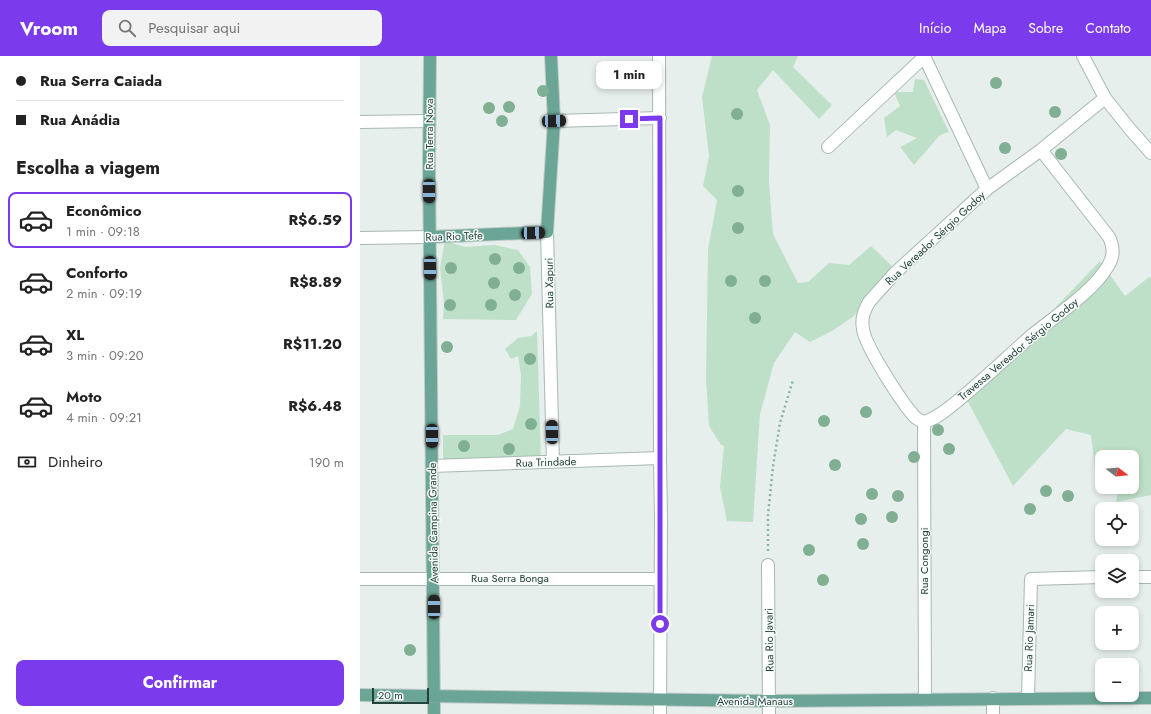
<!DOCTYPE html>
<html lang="pt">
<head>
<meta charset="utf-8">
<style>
  body { margin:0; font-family:Jost,sans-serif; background:#f2f2f2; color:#222; height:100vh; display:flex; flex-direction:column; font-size:15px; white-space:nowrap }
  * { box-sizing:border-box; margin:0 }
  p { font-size:13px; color:#767676 }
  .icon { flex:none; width:22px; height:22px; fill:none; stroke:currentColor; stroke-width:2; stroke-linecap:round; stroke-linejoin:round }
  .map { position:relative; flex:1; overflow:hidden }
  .drawer { display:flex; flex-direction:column; background:#fff; width:360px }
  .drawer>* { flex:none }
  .top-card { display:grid; align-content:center; height:88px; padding:0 16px; background:#fff }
  .needle { width:26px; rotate:106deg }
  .controls { position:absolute; left:735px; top:394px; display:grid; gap:8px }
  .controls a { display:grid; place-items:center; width:44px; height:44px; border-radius:8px; background:#fff; box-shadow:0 2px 6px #0003; font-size:20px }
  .scale { position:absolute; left:12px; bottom:10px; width:57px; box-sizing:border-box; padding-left:4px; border:2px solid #24423a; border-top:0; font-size:11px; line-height:14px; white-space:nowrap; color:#24423a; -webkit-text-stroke:3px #f7fbf9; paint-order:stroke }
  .end { position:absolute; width:18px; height:18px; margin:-9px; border:5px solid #7c3aed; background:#fff; box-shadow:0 0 0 2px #fff }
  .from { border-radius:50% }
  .bubble { position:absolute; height:28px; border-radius:8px; background:#fff; box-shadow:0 2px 6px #0003; font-size:13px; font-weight:700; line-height:28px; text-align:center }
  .car { position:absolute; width:12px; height:24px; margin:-12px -6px; border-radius:5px; box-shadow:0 0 3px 1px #0007; background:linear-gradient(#222 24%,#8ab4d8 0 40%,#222 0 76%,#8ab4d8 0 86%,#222 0) }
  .top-card b { display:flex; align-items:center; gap:14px; height:38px; font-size:15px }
  .top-card b+b { border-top:1px solid #e0e0e0 }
  .top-card i { width:10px; height:10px; background:#222 }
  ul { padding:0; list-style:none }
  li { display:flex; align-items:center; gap:12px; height:56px; margin:0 8px 6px; padding:0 8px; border:2px solid transparent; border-radius:8px }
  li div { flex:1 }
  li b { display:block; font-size:15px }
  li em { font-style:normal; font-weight:700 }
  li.on { border-color:#7c3aed }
  li>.icon { width:36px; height:36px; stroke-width:1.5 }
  h2 { padding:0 16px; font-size:18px; line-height:48px }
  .pay { display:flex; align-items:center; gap:10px; height:44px; padding:0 16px; font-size:15px }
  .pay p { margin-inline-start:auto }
  .action { display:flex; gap:8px; margin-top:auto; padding:8px 16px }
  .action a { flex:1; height:46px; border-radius:8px; background:#7c3aed; color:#fff; font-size:16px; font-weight:700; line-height:46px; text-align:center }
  header { display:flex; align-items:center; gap:24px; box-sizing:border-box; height:56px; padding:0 20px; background:#7c3aed; color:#fff }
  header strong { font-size:19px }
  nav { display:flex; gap:22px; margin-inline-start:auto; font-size:14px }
  .search { width:280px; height:36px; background:#f2f2f2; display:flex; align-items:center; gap:10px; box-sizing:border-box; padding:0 14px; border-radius:8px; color:#767676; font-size:15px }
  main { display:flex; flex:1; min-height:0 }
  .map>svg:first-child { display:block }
  .green { fill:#bfe0c8 }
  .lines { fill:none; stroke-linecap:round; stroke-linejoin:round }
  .minor-casing { stroke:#a8b8b2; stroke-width:14 }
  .major-casing { stroke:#c2cac8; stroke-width:14 }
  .path { stroke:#86b3a5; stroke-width:2.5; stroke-dasharray:2 3; stroke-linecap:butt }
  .minor { stroke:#fff; stroke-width:12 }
  .major { stroke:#6aa596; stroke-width:12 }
  .tree { fill:#80af93 }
  .route { stroke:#7c3aed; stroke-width:5 }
  .labels { text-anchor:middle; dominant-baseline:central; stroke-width:3; stroke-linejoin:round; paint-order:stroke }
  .street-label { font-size:11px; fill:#24423a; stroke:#f7fbf9 }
</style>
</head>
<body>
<header>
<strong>Vroom</strong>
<div class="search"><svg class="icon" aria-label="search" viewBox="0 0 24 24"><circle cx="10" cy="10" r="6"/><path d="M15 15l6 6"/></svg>Pesquisar aqui</div>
<nav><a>Início</a><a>Mapa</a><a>Sobre</a><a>Contato</a></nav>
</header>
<main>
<section class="drawer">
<div class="top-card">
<b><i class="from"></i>Rua Serra Caiada</b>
<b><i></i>Rua Anádia</b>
</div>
<h2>Escolha a viagem</h2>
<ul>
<li class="on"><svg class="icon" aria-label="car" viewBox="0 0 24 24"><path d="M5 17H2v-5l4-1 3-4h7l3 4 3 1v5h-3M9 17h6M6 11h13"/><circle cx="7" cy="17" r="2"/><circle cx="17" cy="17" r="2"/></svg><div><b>Econômico</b><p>1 min · 09:18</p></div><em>R$6.59</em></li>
<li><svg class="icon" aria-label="car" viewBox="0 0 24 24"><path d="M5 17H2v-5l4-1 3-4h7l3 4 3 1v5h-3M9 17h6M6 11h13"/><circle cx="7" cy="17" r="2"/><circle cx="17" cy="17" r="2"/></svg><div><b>Conforto</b><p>2 min · 09:19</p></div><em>R$8.89</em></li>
<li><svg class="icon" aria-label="car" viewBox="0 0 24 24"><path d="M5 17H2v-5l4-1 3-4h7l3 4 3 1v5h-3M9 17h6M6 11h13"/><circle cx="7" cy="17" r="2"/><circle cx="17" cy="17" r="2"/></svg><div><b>XL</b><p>3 min · 09:20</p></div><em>R$11.20</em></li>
<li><svg class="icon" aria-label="car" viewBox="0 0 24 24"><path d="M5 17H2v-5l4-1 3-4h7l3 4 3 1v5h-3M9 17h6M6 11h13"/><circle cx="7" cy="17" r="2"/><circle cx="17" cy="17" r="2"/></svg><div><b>Moto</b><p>4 min · 09:21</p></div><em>R$6.48</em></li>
</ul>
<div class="pay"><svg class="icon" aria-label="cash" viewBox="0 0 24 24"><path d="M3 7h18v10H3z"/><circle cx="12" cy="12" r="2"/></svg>Dinheiro<p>190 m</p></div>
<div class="action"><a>Confirmar</a></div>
</section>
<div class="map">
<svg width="791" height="658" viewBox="0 0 791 658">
  <rect width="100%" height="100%" fill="#e6efeb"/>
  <path class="green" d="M352 0H438L433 11 472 49 459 63 413 14 397 34 410 69 409 127 413 178 438 227 448 226 469 207 489 209 511 190 532 210 494 260 472 275 450 286 435 276 414 307 400 358 393 466 367 465 360 431 364 390 361 389 349 370 346 323 348 193 357 144 343 130 349 100 342 41Z
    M555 23 564 24 589 76 580 79 554 109 540 91 557 82 536 74 527 81 524 62 540 50 534 36H553Z
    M85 185 105 191 134 189 158 194 170 211 172 238 156 264 83 263 84 247 80 212Z
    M740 205 765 240 789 221 791 222V439L756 446 758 431H772V401H742V416L736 419 731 379 706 373 653 430 607 344Z
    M177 275 181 405 83 407V379H138L153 373 160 350 161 319 158 300 151 303 145 293 158 282 171 280Z"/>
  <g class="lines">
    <defs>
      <path id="minor" d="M299 0 300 402 301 462 300 658
        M564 0 627 133
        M723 0 745 42 769 72 791 97
        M194 65 300 62
        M0 66 69 65
        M468 91 564 1
        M187 176 193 406
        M0 182 70 181
        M564 366C561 365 559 364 556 362 543 349 505 290 503 273 501 262 504 255 509 246L535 217 627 133 681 94 745 42
        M564 366C576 363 586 354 595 347 621 326 646 302 671 280 694 261 733 236 748 210 754 200 754 192 749 181L681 94
        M564 366 565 644
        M72 410 300 402
        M408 509 409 658
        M772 521H791
        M0 523H300
        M668 642 671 523 742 521
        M633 658V642"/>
      <path id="major" d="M70 0 69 105 74 658
        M70 181 187 176 194 65 191 0
        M0 639 410 645 791 642"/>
    </defs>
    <use href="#minor" class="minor-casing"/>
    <use href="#major" class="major-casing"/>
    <path class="path" d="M408 495V459L413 410 420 367 433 324"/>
    <use href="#minor" class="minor"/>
    <use href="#major" class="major"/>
  </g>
  <g class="tree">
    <circle cx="636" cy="27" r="6"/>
    <circle cx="183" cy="35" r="6"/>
    <circle cx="149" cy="51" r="6"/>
    <circle cx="129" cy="52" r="6"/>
    <circle cx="695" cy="56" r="6"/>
    <circle cx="377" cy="58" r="6"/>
    <circle cx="142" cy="65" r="6"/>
    <circle cx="645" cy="92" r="6"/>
    <circle cx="701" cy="98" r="6"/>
    <circle cx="378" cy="135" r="6"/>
    <circle cx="378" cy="172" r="6"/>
    <circle cx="135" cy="203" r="6"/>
    <circle cx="91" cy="212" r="6"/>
    <circle cx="159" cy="212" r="6"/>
    <circle cx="371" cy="225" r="6"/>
    <circle cx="405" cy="225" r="6"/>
    <circle cx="134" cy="227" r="6"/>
    <circle cx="155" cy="239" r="6"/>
    <circle cx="90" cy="249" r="6"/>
    <circle cx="131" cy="249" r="6"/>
    <circle cx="395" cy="262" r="6"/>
    <circle cx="87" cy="291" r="6"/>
    <circle cx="170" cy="303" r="6"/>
    <circle cx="506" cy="356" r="6"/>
    <circle cx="464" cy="365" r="6"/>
    <circle cx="171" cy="368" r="6"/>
    <circle cx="578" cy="374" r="6"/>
    <circle cx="104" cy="390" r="6"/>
    <circle cx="149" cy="393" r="6"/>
    <circle cx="589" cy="393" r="6"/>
    <circle cx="554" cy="401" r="6"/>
    <circle cx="475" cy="409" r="6"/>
    <circle cx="686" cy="435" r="6"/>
    <circle cx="512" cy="438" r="6"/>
    <circle cx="538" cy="440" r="6"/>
    <circle cx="708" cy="440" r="6"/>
    <circle cx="670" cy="453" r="6"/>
    <circle cx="532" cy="461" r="6"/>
    <circle cx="501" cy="463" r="6"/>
    <circle cx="503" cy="488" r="6"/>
    <circle cx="449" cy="494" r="6"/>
    <circle cx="463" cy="524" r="6"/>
    <circle cx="50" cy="594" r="6"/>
  </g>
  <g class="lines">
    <path class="route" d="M269 63 300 62C300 231 300 400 300 568"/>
  </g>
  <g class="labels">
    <g class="street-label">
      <text transform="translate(69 78) rotate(-90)">Rua Terra Nova</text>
      <text transform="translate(94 180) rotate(-2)">Rua Rio Tefe</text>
      <text transform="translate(575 182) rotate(-43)">Rua Vereador Sérgio Godoy</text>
      <text transform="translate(189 227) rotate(-91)">Rua Xapuri</text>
      <text transform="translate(658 293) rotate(-40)">Travessa Vereador Sérgio Godoy</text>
      <text transform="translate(186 406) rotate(-2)">Rua Trindade</text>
      <text transform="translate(73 467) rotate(-91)">Avenida Campina Grande</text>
      <text transform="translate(564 505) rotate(-90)">Rua Congongi</text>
      <text x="150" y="522">Rua Serra Bonga</text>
      <text transform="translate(669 582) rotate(-88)">Rua Rio Jamari</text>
      <text transform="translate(409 584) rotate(-91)">Rua Rio Javari</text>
      <text x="395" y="645">Avenida Manaus</text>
    </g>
  </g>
</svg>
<div class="controls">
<a><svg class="needle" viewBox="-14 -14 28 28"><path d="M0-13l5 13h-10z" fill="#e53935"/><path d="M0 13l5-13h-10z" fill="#767676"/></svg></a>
<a><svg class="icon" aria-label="locate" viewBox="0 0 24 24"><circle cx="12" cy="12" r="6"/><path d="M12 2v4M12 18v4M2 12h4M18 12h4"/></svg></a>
<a><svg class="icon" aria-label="layers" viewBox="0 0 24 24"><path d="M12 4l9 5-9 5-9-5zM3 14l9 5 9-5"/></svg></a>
<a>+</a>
<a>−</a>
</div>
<div class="scale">20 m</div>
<i class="end from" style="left:300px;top:568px"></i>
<i class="end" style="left:269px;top:63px"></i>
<div class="bubble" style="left:236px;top:5px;width:66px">1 min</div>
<i class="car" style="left:194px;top:65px;rotate:88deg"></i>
<i class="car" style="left:69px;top:135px;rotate:179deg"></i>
<i class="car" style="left:173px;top:177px;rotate:88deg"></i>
<i class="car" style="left:70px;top:212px;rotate:179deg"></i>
<i class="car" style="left:192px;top:376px;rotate:359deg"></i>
<i class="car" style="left:72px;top:380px;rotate:180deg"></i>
<i class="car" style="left:74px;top:551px;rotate:0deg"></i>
</div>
</main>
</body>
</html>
